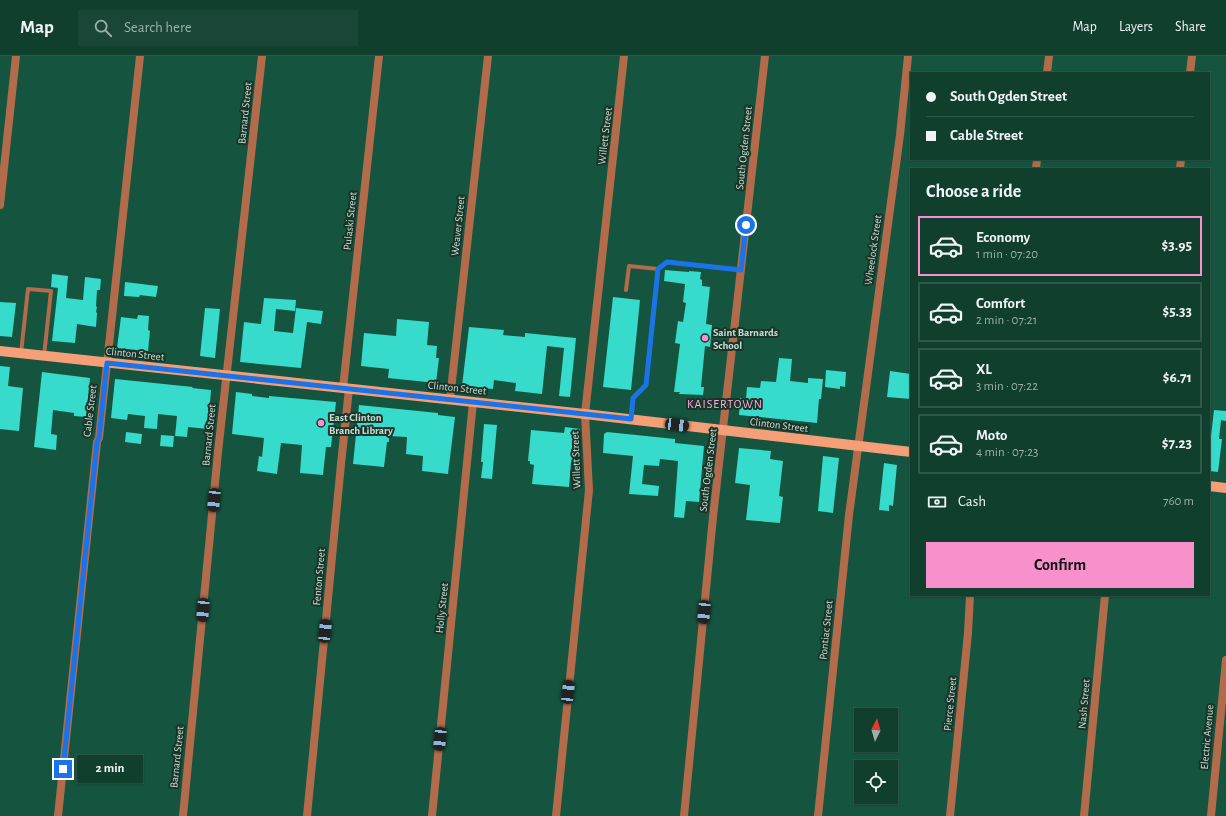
<!DOCTYPE html>
<html lang="en">
<head>
<meta charset="utf-8">
<style>
  body { margin:0; font-family:"Alegreya Sans",sans-serif; background:#194636; color:#f1f3f6; height:100vh; display:flex; flex-direction:column; font-size:15px; white-space:nowrap }
  * { box-sizing:border-box; margin:0 }
  p { font-size:13px; color:#9cafaa }
  .icon { flex:none; width:22px; height:22px; fill:none; stroke:currentColor; stroke-width:2; stroke-linecap:round; stroke-linejoin:round }
  .map { position:relative; flex:1; overflow:hidden }
  .panel { position:absolute; left:910px; top:112px; width:300px; height:428px; display:flex; flex-direction:column; background:#103f2e; border-radius:0px; box-shadow:0 1px 3px #0004,0 0 0 1px #30584a }
  .panel>* { flex:none }
  .top-card { position:absolute; left:910px; top:16px; width:300px; height:88px; border-radius:0px; box-shadow:0 1px 3px #0004,0 0 0 1px #30584a; display:grid; align-content:center; height:88px; padding:0 16px; background:#103f2e }
  .needle { width:26px; rotate:5deg }
  .buttons { position:absolute; left:854px; top:652px; display:grid; gap:8px }
  .buttons a { display:grid; place-items:center; width:44px; height:44px; border-radius:0px; background:#103f2e; box-shadow:0 1px 3px #0004,0 0 0 1px #30584a; font-size:20px }
  .end { position:absolute; width:18px; height:18px; margin:-9px; border:5px solid #1a73e8; background:#fff; box-shadow:0 0 0 2px #fff }
  .from { border-radius:50% }
  .bubble { position:absolute; height:28px; border-radius:0px; background:#103f2e; box-shadow:0 1px 3px #0004,0 0 0 1px #30584a; font-size:13px; font-weight:700; line-height:28px; text-align:center }
  .car { position:absolute; width:12px; height:24px; margin:-12px -6px; border-radius:5px; box-shadow:0 0 3px 1px #0007; background:linear-gradient(#222 24%,#8ab4d8 0 40%,#222 0 76%,#8ab4d8 0 86%,#222 0) }
  .top-card b { display:flex; align-items:center; gap:14px; height:38px; font-size:15px }
  .top-card b+b { border-top:1px solid #30584a }
  .top-card i { width:10px; height:10px; background:#f1f3f6 }
  ul { padding:0; list-style:none }
  li { display:flex; align-items:center; gap:12px; height:60px; margin:0 8px 6px; padding:0 8px; border:2px solid #30584a; border-radius:0px }
  li div { flex:1 }
  li b { display:block; font-size:15px }
  li em { font-style:normal; font-weight:700 }
  li.on { border-color:#f890cc }
  li>.icon { width:36px; height:36px; stroke-width:1.5 }
  h2 { padding:0 16px; font-size:18px; line-height:48px }
  .pay { display:flex; align-items:center; gap:10px; height:44px; padding:0 16px; font-size:15px }
  .pay p { margin-inline-start:auto }
  .cta { display:flex; gap:8px; margin-top:auto; padding:8px 16px }
  .cta a { flex:1; height:46px; border-radius:0px; background:#f890cc; color:#111; font-size:16px; font-weight:700; line-height:46px; text-align:center }
  header { display:flex; align-items:center; gap:24px; box-sizing:border-box; height:56px; padding:0 20px; background:#103f2e; border-bottom:1px solid #30584a }
  header strong { font-size:19px }
  nav { display:flex; gap:22px; margin-inline-start:auto; font-size:14px }
  .search { width:280px; height:36px; background:#194636; display:flex; align-items:center; gap:10px; box-sizing:border-box; padding:0 14px; border-radius:0px; color:#9cafaa; font-size:15px }
  .map>svg:first-child { display:block }
  .building { fill:#36dbcb }
  .lines { fill:none; stroke-linecap:round; stroke-linejoin:round }
  .service { stroke:#b26c4b; stroke-width:4 }
  .minor { stroke:#b26c4b; stroke-width:8 }
  .tertiary { stroke:#b26c4b; stroke-width:8 }
  .primary { stroke:#f49f78; stroke-width:10 }
  .route { stroke:#1a73e8; stroke-width:5 }
  .poi-dot { fill:#f890cc; stroke:#1b3329; stroke-width:1.5 }
  .labels { text-anchor:middle; dominant-baseline:central; stroke-width:4; stroke-linejoin:round; paint-order:stroke }
  .street-label { font-size:11px; fill:#c2e0d2; stroke:#1b3329 }
  .poi-label { font-size:11px; font-weight:bold; fill:#c2e0d2; stroke:#1b3329; text-anchor:start }
  .neighbourhood-label { font-size:12px; letter-spacing:1px; fill:#fcb2db; stroke:#1b3329 }
</style>
</head>
<body>
<header>
<strong>Map</strong>
<div class="search"><svg class="icon" aria-label="search" viewBox="0 0 24 24"><circle cx="10" cy="10" r="6"/><path d="M15 15l6 6"/></svg>Search here</div>
<nav><a>Map</a><a>Layers</a><a>Share</a></nav>
</header>
<div class="map">
<svg width="1226" height="760" viewBox="0 0 1226 760">
  <rect width="100%" height="100%" fill="#15543e"/>
  <path class="building" d="M665 214 689 216V215L701 216 700 223 702 224V230L710 231 706 268 712 269 710 291 705 290 701 331H704L703 339 679 338 680 336H674L680 288 675 287 678 265 683 266 686 247 683 246 685 228 664 225Z
    M52 218 68 220 66 242 83 244 85 221 101 223 100 234H97L96 250 97 251 96 256 97 257 96 271 77 268 75 287 52 285 58 232 51 231Z
    M125 226 158 230 156 241 140 239 139 241 124 240Z
    M613 241 640 244 631 334 603 331Z
    M264 242 296 244 295 255 276 253 274 275 293 277 296 252 323 255 321 268 307 266 301 312 240 306 244 266 261 268Z
    M0 246 16 247 12 281 0 280Z
    M205 252 220 253 215 302 200 300Z
    M138 259 149 260 148 274 150 275 148 295 117 292 121 261 137 263Z
    M397 263 429 266 427 289 437 290 436 302H439L436 327 388 322 389 313 361 310 364 277 396 280Z
    M469 271 504 274 503 279 525 281V277L576 282 570 341 559 340 564 292 547 290 542 338 515 335 516 327 494 324 493 333 462 330Z
    M779 302 792 303 790 325 808 327V322L823 323 821 343H819L817 367 739 359 740 342 746 343 747 331 760 332 761 325 776 326Z
    M0 310 10 311 8 330 23 332 19 375 0 373Z
    M826 314 846 316 845 331 840 330V333L825 331Z
    M890 315 911 318V343L887 341Z
    M42 316 90 322 86 361 74 360V357L53 354 51 378 57 379 56 394 34 391Z
    M115 323 193 331 192 332 211 334 208 373 188 371 187 381 175 380 177 360 158 358 157 373 144 372 145 360 128 358 127 364 111 362Z
    M236 336 252 338V340L269 342V340L336 346 331 391H326L323 419 300 417 302 389 281 387 277 418 257 415 259 400 262 401 264 382 232 378Z
    M359 349 438 357V359L455 361 448 418 422 415 423 400 406 398 407 381 389 380V386H387L384 411 353 408Z
    M1214 354 1226 355V365L1221 364 1219 383H1222L1218 416 1209 415V397Z
    M484 368 497 369 492 423 481 422 483 406H481Z
    M565 371 580 373V388H576L574 406H571L569 431 532 428 534 409 530 408V405H528L531 374 564 377Z
    M126 376 142 378 141 388 125 386Z
    M607 376 675 383V387L704 390 699 446 686 445 684 462 674 461 678 405 660 403 659 410 644 409 642 428 659 430 658 440 629 438 633 400 603 397 604 378Z
    M161 379 174 380 173 391 160 390Z
    M739 392 771 395 770 403 783 405 779 440 783 441 780 467 746 464 750 429 735 427Z
    M823 400 839 402 833 457 818 455Z
    M884 407 897 409 893 450 889 449V455L879 454Z"/>
  <g class="lines">
    <path class="service" d="M626 234 629 210 658 213
      M21 297 28 233 51 235 44 300
      M631 362 633 342 646 329 658 213 667 206 741 214"/>
    <path class="minor" d="M1047 17 1049 0
      M1190 17 1192 0
      M1036 113 1037 103
      M1180 113 1181 103
      M0 149 16 0
      M343 332 379 0
      M450 343 488 0
      M58 760 97 386 99 382 140 0
      M183 760 218 396 262 0
      M307 760 341 408 349 333
      M432 760 473 346
      M556 760 589 434 585 358 624 0
      M818 760 849 459 900 79 908 0
      M950 760 968 577 970 539
      M1084 760 1105 539
      M1211 760 1226 604"/>
    <path class="tertiary" d="M684 760 713 461 765 0"/>
    <path class="primary" d="M0 295 585 358 911 396
      M1209 430 1226 432"/>
  </g>
  <g class="lines">
    <path class="route" d="M63 713 97 386 99 382 107 307 631 363 633 342 646 329 658 213 667 206 741 214 746 169"/>
  </g>
  <g class="poi-dot">
    <circle cx="705" cy="282" r="4"/>
    <circle cx="321" cy="367" r="4"/>
  </g>
  <g class="labels">
    <g class="street-label">
      <text transform="translate(245 57) rotate(-84)">Barnard Street</text>
      <text transform="translate(605 80) rotate(-83)">Willett Street</text>
      <text transform="translate(744 92) rotate(-84)">South Ogden Street</text>
      <text transform="translate(350 165) rotate(-84)">Pulaski Street</text>
      <text transform="translate(458 170) rotate(-84)">Weaver Street</text>
      <text transform="translate(873 194) rotate(-82)">Wheelock Street</text>
      <text transform="translate(135 298) rotate(6)">Clinton Street</text>
      <text transform="translate(457 332) rotate(6)">Clinton Street</text>
      <text transform="translate(90 355) rotate(-83)">Cable Street</text>
      <text transform="translate(779 369) rotate(7)">Clinton Street</text>
      <text transform="translate(209 379) rotate(-84)">Barnard Street</text>
      <text transform="translate(576 404) rotate(-92)">Willett Street</text>
      <text transform="translate(708 414) rotate(-83)">South Ogden Street</text>
      <text transform="translate(319 521) rotate(-85)">Fenton Street</text>
      <text transform="translate(442 552) rotate(-84)">Holly Street</text>
      <text transform="translate(826 574) rotate(-84)">Pontiac Street</text>
      <text transform="translate(950 648) rotate(-84)">Pierce Street</text>
      <text transform="translate(1084 648) rotate(-85)">Nash Street</text>
      <text transform="translate(1207 681) rotate(-85)">Electric Avenue</text>
      <text transform="translate(177 701) rotate(-84)">Barnard Street</text>
    </g>
    <g class="poi-label">
      <text x="713" y="276">Saint Barnards<tspan x="713" dy="13">School</tspan></text>
      <text x="329" y="361">East Clinton<tspan x="329" dy="13">Branch Library</tspan></text>
    </g>
    <g class="neighbourhood-label">
      <text x="725" y="348">KAISERTOWN</text>
    </g>
  </g>
</svg>
<div class="buttons">
<a><svg class="needle" viewBox="-14 -14 28 28"><path d="M0-13l5 13h-10z" fill="#e53935"/><path d="M0 13l5-13h-10z" fill="#9cafaa"/></svg></a>
<a><svg class="icon" aria-label="locate" viewBox="0 0 24 24"><circle cx="12" cy="12" r="6"/><path d="M12 2v4M12 18v4M2 12h4M18 12h4"/></svg></a>
</div>
<i class="end from" style="left:746px;top:169px"></i>
<i class="end" style="left:63px;top:713px"></i>
<div class="bubble" style="left:77px;top:699px;width:66px">2 min</div>
<i class="car" style="left:677px;top:369px;rotate:97deg"></i>
<i class="car" style="left:214px;top:444px;rotate:186deg"></i>
<i class="car" style="left:203px;top:554px;rotate:185deg"></i>
<i class="car" style="left:704px;top:556px;rotate:185deg"></i>
<i class="car" style="left:325px;top:575px;rotate:6deg"></i>
<i class="car" style="left:568px;top:636px;rotate:6deg"></i>
<i class="car" style="left:440px;top:683px;rotate:186deg"></i>
<div class="top-card">
<b><i class="from"></i>South Ogden Street</b>
<b><i></i>Cable Street</b>
</div>
<section class="panel">
<h2>Choose a ride</h2>
<ul>
<li class="on"><svg class="icon" aria-label="car" viewBox="0 0 24 24"><path d="M5 17H2v-5l4-1 3-4h7l3 4 3 1v5h-3M9 17h6M6 11h13"/><circle cx="7" cy="17" r="2"/><circle cx="17" cy="17" r="2"/></svg><div><b>Economy</b><p>1 min · 07:20</p></div><em>$3.95</em></li>
<li><svg class="icon" aria-label="car" viewBox="0 0 24 24"><path d="M5 17H2v-5l4-1 3-4h7l3 4 3 1v5h-3M9 17h6M6 11h13"/><circle cx="7" cy="17" r="2"/><circle cx="17" cy="17" r="2"/></svg><div><b>Comfort</b><p>2 min · 07:21</p></div><em>$5.33</em></li>
<li><svg class="icon" aria-label="car" viewBox="0 0 24 24"><path d="M5 17H2v-5l4-1 3-4h7l3 4 3 1v5h-3M9 17h6M6 11h13"/><circle cx="7" cy="17" r="2"/><circle cx="17" cy="17" r="2"/></svg><div><b>XL</b><p>3 min · 07:22</p></div><em>$6.71</em></li>
<li><svg class="icon" aria-label="car" viewBox="0 0 24 24"><path d="M5 17H2v-5l4-1 3-4h7l3 4 3 1v5h-3M9 17h6M6 11h13"/><circle cx="7" cy="17" r="2"/><circle cx="17" cy="17" r="2"/></svg><div><b>Moto</b><p>4 min · 07:23</p></div><em>$7.23</em></li>
</ul>
<div class="pay"><svg class="icon" aria-label="cash" viewBox="0 0 24 24"><path d="M3 7h18v10H3z"/><circle cx="12" cy="12" r="2"/></svg>Cash<p>760 m</p></div>
<div class="cta"><a>Confirm</a></div>
</section>
</div>
</body>
</html>
